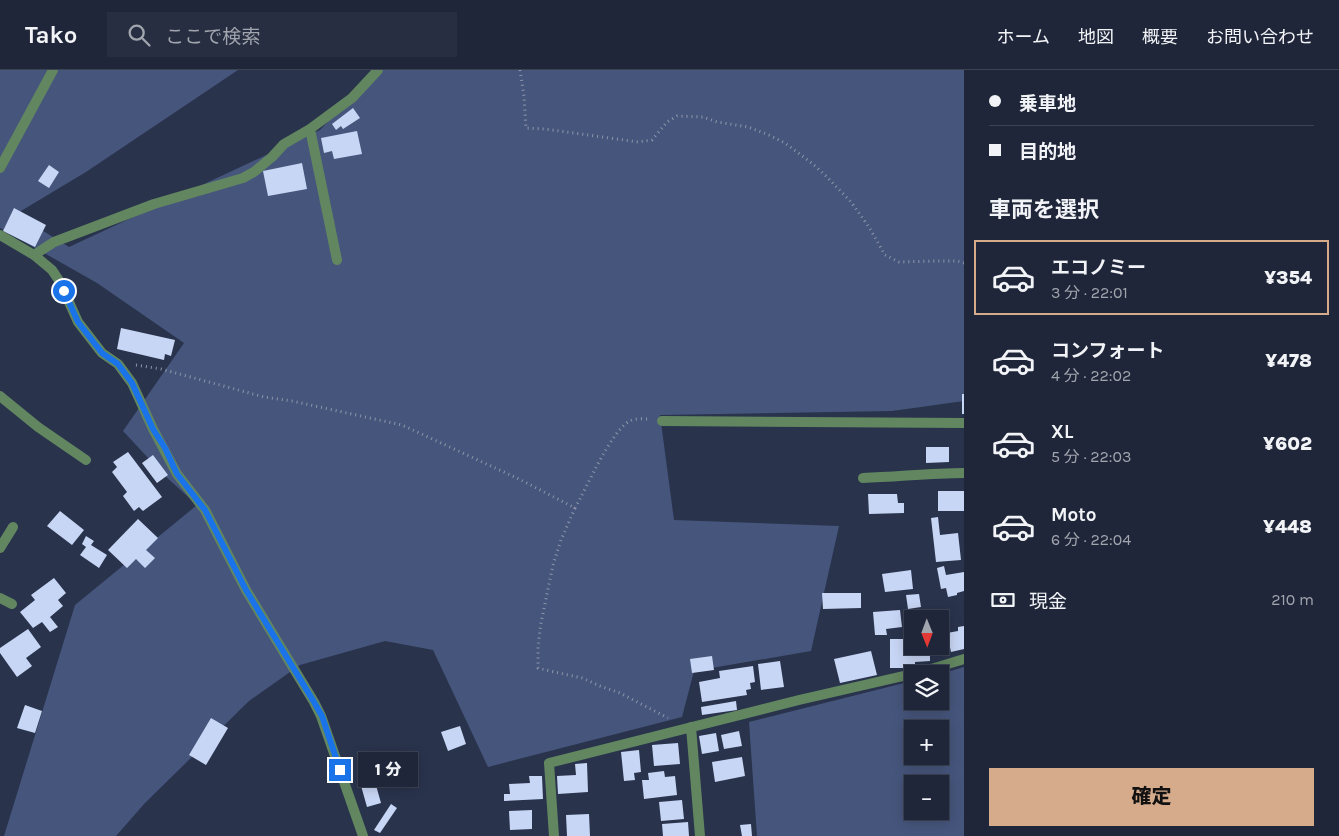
<!DOCTYPE html>
<html lang="ja">
<head>
<meta charset="utf-8">
<style>
  body { margin:0; font-family:Karla,"Noto Sans JP",sans-serif; background:#272e41; color:#f1f3f6; height:100vh; display:flex; flex-direction:column; font-size:19px; white-space:nowrap }
  * { box-sizing:border-box; margin:0 }
  p { font-size:16px; color:#a1a5ae }
  .icon { flex:none; width:28px; height:28px; fill:none; stroke:currentColor; stroke-width:2; stroke-linecap:round; stroke-linejoin:round }
  .map { position:relative; flex:1; overflow:hidden }
  .side { display:flex; flex-direction:column; background:#1f2639; width:375px }
  .side>* { flex:none }
  .hud { display:grid; align-content:center; height:110px; padding:0 25px; background:#1f2639 }
  .needle { width:32px; rotate:179deg }
  .controls { position:absolute; left:904px; top:540px; display:grid; gap:10px }
  .controls a { display:grid; place-items:center; width:45px; height:45px; border-radius:0px; background:#1f2639; box-shadow:0 2px 12px #0003,0 0 0 1px #3c4353; font-size:25px }
  .end { position:absolute; width:22px; height:22px; margin:-11px; border:6px solid #1a73e8; background:#fff; box-shadow:0 0 0 2px #fff }
  .from { border-radius:50% }
  .bubble { position:absolute; height:35px; border-radius:0px; background:#1f2639; box-shadow:0 2px 12px #0003,0 0 0 1px #3c4353; font-size:16px; font-weight:800; line-height:35px; text-align:center }
  .hud b { display:flex; align-items:center; gap:18px; height:48px; font-size:19px }
  .hud b+b { border-top:1px solid #3c4353 }
  .hud i { width:12px; height:12px; background:#f1f3f6 }
  ul { padding:0; list-style:none }
  li { display:flex; align-items:center; gap:15px; height:75px; margin:0 10px 8px; padding:0 15px; border:2px solid transparent; border-radius:0px }
  li div { flex:1 }
  li b { display:block; font-size:19px }
  li em { font-style:normal; font-weight:800 }
  li.active { border-color:#d6ab8b }
  li>.icon { width:45px; height:45px; stroke-width:1.5 }
  h2 { padding:0 25px; font-size:22px; line-height:60px }
  .pay { display:flex; align-items:center; gap:12px; height:55px; padding:0 25px; font-size:19px }
  .pay p { margin-inline-start:auto }
  .action { display:flex; gap:10px; margin-top:auto; padding:10px 25px }
  .action a { flex:1; height:58px; border-radius:0px; background:#d6ab8b; color:#111; font-size:20px; font-weight:800; line-height:58px; text-align:center }
  header { display:flex; align-items:center; gap:30px; box-sizing:border-box; height:70px; padding:0 25px; background:#1f2639; border-bottom:1px solid #3c4353 }
  header strong { font-size:24px }
  nav { display:flex; gap:28px; margin-inline-start:auto; font-size:18px }
  .search { width:350px; height:45px; background:#272e41; display:flex; align-items:center; gap:12px; box-sizing:border-box; padding:0 18px; border-radius:0px; color:#a1a5ae; font-size:19px }
  main { display:flex; flex:1; min-height:0 }
  .map>svg:first-child { display:block }
  .green { fill:#46557c; fill-rule:evenodd }
  .building { fill:#c8d6f5 }
  .lines { fill:none; stroke-linecap:round; stroke-linejoin:round }
  .path { stroke:#8e96aa; stroke-width:3; stroke-dasharray:1 4; stroke-linecap:butt }
  .minor { stroke:#628660; stroke-width:10 }
  .route { stroke:#1a73e8; stroke-width:6 }
</style>
</head>
<body>
<header>
<strong>Tako</strong>
<div class="search"><svg class="icon" aria-label="search" viewBox="0 0 24 24"><circle cx="10" cy="10" r="6"/><path d="M15 15l6 6"/></svg>ここで検索</div>
<nav><a>ホーム</a><a>地図</a><a>概要</a><a>お問い合わせ</a></nav>
</header>
<main>
<div class="map">
<svg width="964" height="766" viewBox="0 0 964 766">
  <rect width="100%" height="100%" fill="#29334c"/>
  <path class="green" d="M0 0H238L86 102 16 144 69 177 320 60 377 0H964V331L892 341 660 345 674 450 839 456 811 581 694 601 682 647 488 697 433 580 385 571 300 595 249 631 145 733 116 766H4L75 535 197 435 164 405 123 361 184 273 97 213 0 158Z
    M964 597V766H757L749 652 912 611V631H940V604ZM912 659H940V686H912ZM912 714H940V741H912Z"/>
  <path class="building" d="M353 38 360 48 343 59 341 56 336 60 332 54Z
    M357 61 362 84 334 89 332 81 324 83 321 68Z
    M302 93 307 119 268 126 263 101Z
    M49 95 59 102 49 118 38 111Z
    M14 138 46 155 35 177 3 161Z
    M121 258 175 270 171 286 165 284 164 290 117 279Z
    M962 324H964V344H962Z
    M926 377H949V392L926 393Z
    M128 382 162 427 143 441 139 437 134 441 123 426 127 422 112 402 117 397 113 392Z
    M153 385 168 405 157 413 142 393Z
    M938 421H964V441H938Z
    M868 424H897L898 433H904V443L869 444Z
    M60 441 84 460 72 475 47 456Z
    M938 447 940 465 958 463 961 490 936 492 931 448Z
    M138 449 158 468 146 480 155 488 145 498 136 489 127 498 108 480Z
    M86 466 94 471 91 475 107 485 99 498 80 485 86 477 82 474Z
    M944 496 946 505 964 502V521L957 523V525L948 527 946 518 941 519 937 498Z
    M911 500 913 519 885 522 882 504Z
    M54 508 66 523 58 530 63 536 50 547 58 557 50 562 42 552 33 558 20 542 35 530 31 525Z
    M822 523H861V538L823 539Z
    M919 524 921 537 908 539 906 525Z
    M900 540 902 557 886 559 887 565H875L873 542Z
    M964 556V579L951 582 947 563 958 561V557Z
    M28 559 41 577 26 588 32 596 17 607 0 583V578Z
    M890 569H912V576H925V585H930V591L915 592V598H890Z
    M871 581 877 605 840 613 834 589Z
    M712 586 714 600 692 603 690 589Z
    M780 591 784 617 761 620 758 594Z
    M753 596 755 612 750 613 751 619 746 620 747 625 702 632 699 612 720 608 719 601Z
    M736 631 737 640 702 645 701 637Z
    M25 635 42 641 35 663 17 658Z
    M211 648 228 658 206 695 189 685Z
    M460 656 466 674 448 681 441 662Z
    M739 661 742 676 724 679 721 665Z
    M716 663 719 681 702 684 699 666Z
    M678 673 680 694 654 696 652 675Z
    M639 680 641 702 634 703 635 710 624 711 621 682Z
    M742 687 745 706 715 712 712 692Z
    M392 690 395 699 384 704 381 695Z
    M587 693 588 722 558 724 557 706 576 705 575 694Z
    M372 701 381 733 367 737 358 705Z
    M664 701 665 707 675 706 677 725 644 729 642 710H649L648 703Z
    M404 702 405 708 397 710 398 714 383 718 381 708Z
    M529 706H542L543 729 504 731V724H510L509 714 530 713Z
    M682 730 684 749 661 751 659 732Z
    M391 734 397 738 380 763 374 760Z
    M532 740V759L510 760 509 741Z
    M589 744 590 766H567L566 745Z
    M688 752 689 766H663L662 754Z
    M751 754 752 766H742L740 755Z"/>
  <g class="lines">
    <path class="path" d="M520 0 524 26 526 58 545 59 638 72 652 70 667 52 677 46 703 47 717 52 748 57 769 65 785 73 813 94 827 107 851 132 869 157 885 185 899 192 937 191H957L964 193
      M136 295 161 299 264 327 292 331 402 355 519 409 575 438 561 470 553 495 541 553 538 576V598L550 601 582 608 600 616 620 623 668 648
      M575 438C586 419 612 359 630 351 635 348 644 349 650 349"/>
    <path class="minor" d="M310 59 337 190
      M0 98 53 0
      M0 165 34 185 52 200 60 212 78 252 102 283 118 294 132 313 153 359 177 404 205 440 246 520 314 632 321 646 363 766
      M34 185 54 172 154 134 243 108 254 102 272 87 284 74 310 59 352 28 378 0
      M0 326 38 357 86 390
      M662 351 964 353
      M863 408C897 407 930 403 964 403
      M0 478 13 457
      M0 528 12 534
      M915 604 964 589
      M691 657 700 766
      M554 766 549 693 799 630 912 604"/>
  </g>
  <g class="lines">
    <path class="route" d="M64 221 78 252 102 283 118 294 132 313 153 359 165 378 177 404 205 440 246 520 314 632 322 646 340 700"/>
  </g>
</svg>
<div class="controls">
<a><svg class="needle" viewBox="-14 -14 28 28"><path d="M0-13l5 13h-10z" fill="#e53935"/><path d="M0 13l5-13h-10z" fill="#a1a5ae"/></svg></a>
<a><svg class="icon" aria-label="layers" viewBox="0 0 24 24"><path d="M12 4l9 5-9 5-9-5zM3 14l9 5 9-5"/></svg></a>
<a>+</a>
<a>−</a>
</div>
<i class="end from" style="left:64px;top:221px"></i>
<i class="end" style="left:340px;top:700px"></i>
<div class="bubble" style="left:358px;top:682px;width:60px">1 分</div>
</div>
<section class="side">
<div class="hud">
<b><i class="from"></i>乗車地</b>
<b><i></i>目的地</b>
</div>
<h2>車両を選択</h2>
<ul>
<li class="active"><svg class="icon" aria-label="car" viewBox="0 0 24 24"><path d="M5 17H2v-5l4-1 3-4h7l3 4 3 1v5h-3M9 17h6M6 11h13"/><circle cx="7" cy="17" r="2"/><circle cx="17" cy="17" r="2"/></svg><div><b>エコノミー</b><p>3 分 · 22:01</p></div><em>¥354</em></li>
<li><svg class="icon" aria-label="car" viewBox="0 0 24 24"><path d="M5 17H2v-5l4-1 3-4h7l3 4 3 1v5h-3M9 17h6M6 11h13"/><circle cx="7" cy="17" r="2"/><circle cx="17" cy="17" r="2"/></svg><div><b>コンフォート</b><p>4 分 · 22:02</p></div><em>¥478</em></li>
<li><svg class="icon" aria-label="car" viewBox="0 0 24 24"><path d="M5 17H2v-5l4-1 3-4h7l3 4 3 1v5h-3M9 17h6M6 11h13"/><circle cx="7" cy="17" r="2"/><circle cx="17" cy="17" r="2"/></svg><div><b>XL</b><p>5 分 · 22:03</p></div><em>¥602</em></li>
<li><svg class="icon" aria-label="car" viewBox="0 0 24 24"><path d="M5 17H2v-5l4-1 3-4h7l3 4 3 1v5h-3M9 17h6M6 11h13"/><circle cx="7" cy="17" r="2"/><circle cx="17" cy="17" r="2"/></svg><div><b>Moto</b><p>6 分 · 22:04</p></div><em>¥448</em></li>
</ul>
<div class="pay"><svg class="icon" aria-label="cash" viewBox="0 0 24 24"><path d="M3 7h18v10H3z"/><circle cx="12" cy="12" r="2"/></svg>現金<p>210 m</p></div>
<div class="action"><a>確定</a></div>
</section>
</main>
</body>
</html>
